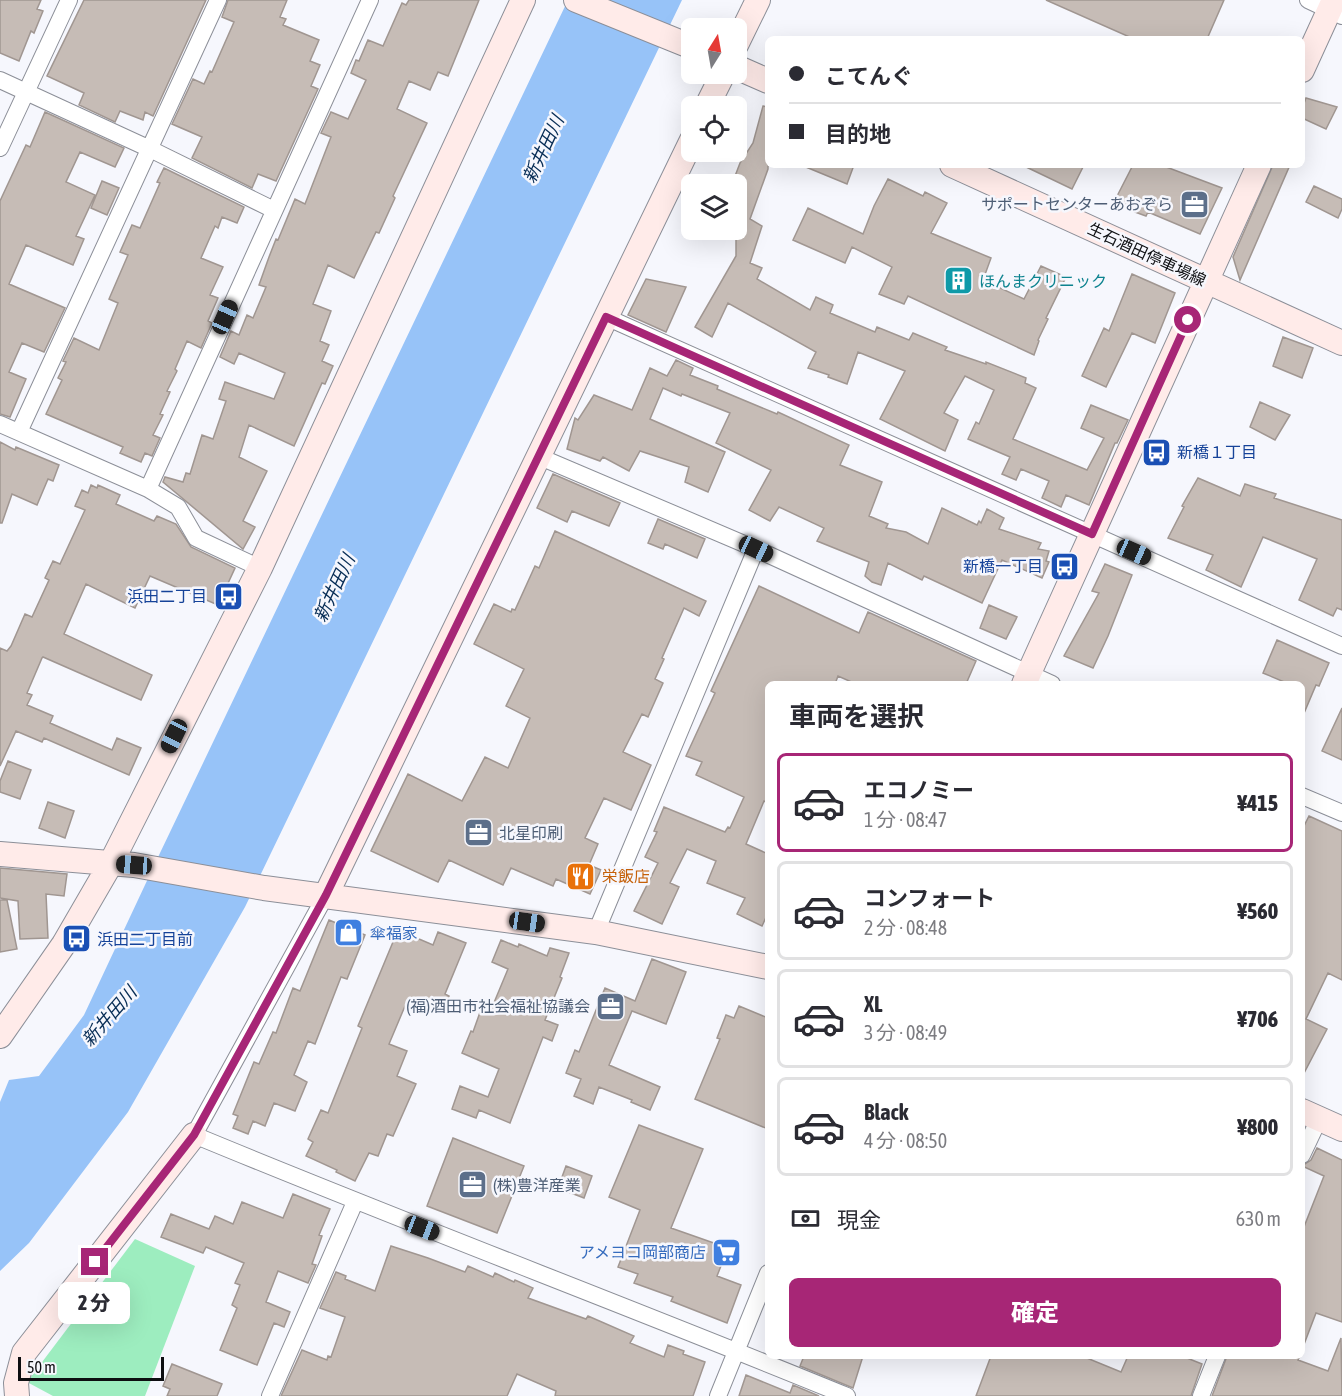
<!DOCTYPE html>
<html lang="ja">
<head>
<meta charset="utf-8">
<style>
  body { margin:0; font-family:"Asap Condensed","Noto Sans JP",sans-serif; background:#f2f2f3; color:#2b2b33; height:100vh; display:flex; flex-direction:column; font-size:22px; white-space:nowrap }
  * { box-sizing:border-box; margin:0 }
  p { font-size:20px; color:#7c7c81 }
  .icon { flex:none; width:33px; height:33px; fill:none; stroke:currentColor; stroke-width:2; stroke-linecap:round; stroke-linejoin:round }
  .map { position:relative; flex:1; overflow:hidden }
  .panel { position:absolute; left:765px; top:681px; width:540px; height:678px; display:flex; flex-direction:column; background:#fff; border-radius:9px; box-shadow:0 6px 24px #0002 }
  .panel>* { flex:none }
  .guide { position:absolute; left:765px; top:36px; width:540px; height:132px; border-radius:9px; box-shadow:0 6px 24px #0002; display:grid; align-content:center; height:132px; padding:0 24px; background:#fff }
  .needle { width:39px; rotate:11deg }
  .controls { position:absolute; left:681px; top:18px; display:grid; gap:12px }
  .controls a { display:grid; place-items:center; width:66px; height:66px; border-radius:9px; background:#fff; box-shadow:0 6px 24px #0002; font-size:30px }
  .scale { position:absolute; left:18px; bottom:15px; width:146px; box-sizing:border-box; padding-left:6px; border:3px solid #0d0e11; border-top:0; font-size:16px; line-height:21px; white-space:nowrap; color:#0d0e11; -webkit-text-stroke:4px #f6f7fd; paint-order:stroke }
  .end { position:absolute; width:27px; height:27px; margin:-14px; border:8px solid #a72676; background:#fff; box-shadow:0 0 0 3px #fff }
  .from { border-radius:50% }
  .bubble { position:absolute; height:42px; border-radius:9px; background:#fff; box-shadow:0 6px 24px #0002; font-size:20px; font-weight:800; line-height:42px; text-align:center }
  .car { position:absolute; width:18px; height:36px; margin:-18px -9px; border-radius:8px; box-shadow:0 0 4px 2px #0007; background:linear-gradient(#222 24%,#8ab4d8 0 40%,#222 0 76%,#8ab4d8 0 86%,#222 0) }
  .guide b { display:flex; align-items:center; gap:21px; height:57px; font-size:22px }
  .guide b+b { border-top:2px solid #e1e1e2 }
  .guide i { width:15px; height:15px; background:#2b2b33 }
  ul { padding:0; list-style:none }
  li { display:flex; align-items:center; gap:18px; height:99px; margin:0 12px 9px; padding:0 12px; border:3px solid #e1e1e2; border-radius:9px }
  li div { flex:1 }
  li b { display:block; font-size:22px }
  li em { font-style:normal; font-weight:800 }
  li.current { border-color:#a72676 }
  li>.icon { width:54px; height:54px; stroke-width:1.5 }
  h2 { padding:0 24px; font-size:27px; line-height:72px }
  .pay { display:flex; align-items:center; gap:15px; height:66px; padding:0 24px; font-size:22px }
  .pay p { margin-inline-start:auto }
  .cta { display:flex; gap:12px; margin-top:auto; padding:12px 24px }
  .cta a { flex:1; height:69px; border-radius:9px; background:#a72676; color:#fff; font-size:24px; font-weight:800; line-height:69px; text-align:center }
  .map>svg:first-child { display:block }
  .green { fill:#9dedbf }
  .water { fill:#97c3f8 }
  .building { fill:#c6bcb6; stroke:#a09691; stroke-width:1.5 }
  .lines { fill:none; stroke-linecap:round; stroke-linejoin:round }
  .street-casing { stroke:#8c8f98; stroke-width:18 }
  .secondary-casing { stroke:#8c8f98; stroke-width:26 }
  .street { stroke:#fff; stroke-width:16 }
  .secondary { stroke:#ffebe9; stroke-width:24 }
  .route { stroke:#a72676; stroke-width:8 }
  .labels { text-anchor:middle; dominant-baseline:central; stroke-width:5; stroke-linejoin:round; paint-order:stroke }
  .service-label { font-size:16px; fill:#4e5e75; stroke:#f6f7fd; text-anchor:end }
  .street-label { font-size:16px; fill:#0d0e11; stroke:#f6f7fd }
  .culture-label { font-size:16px; fill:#0d838f; stroke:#f6f7fd; text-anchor:start }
  .transit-label { font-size:16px; fill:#164399; stroke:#f6f7fd; text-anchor:start }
  .food-label { font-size:16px; fill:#c56008; stroke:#f6f7fd; text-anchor:start }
  .shop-label { font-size:16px; fill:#366cbe; stroke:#f6f7fd; text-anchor:start }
  .water-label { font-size:18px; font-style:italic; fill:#062c55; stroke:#f6f7fd }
</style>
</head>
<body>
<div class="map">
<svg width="1342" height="1396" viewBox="0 0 1342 1396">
  <rect width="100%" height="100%" fill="#f6f7fd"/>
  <path class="green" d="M135 1239 195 1266 145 1396H53L27 1382Z"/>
  <path class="water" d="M568 0H682L245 907 128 1112 29 1243 0 1271V1102L9 1080 39 1076 84 1015 160 853Z"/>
  <path class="building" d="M0 0H41L37 9 43 11 34 33 31 31 19 61 0 53Z
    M84 0H206L153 116 145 112 143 120 120 111 115 122 79 105 84 93 47 76Z
    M228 0H287L280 17 286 19 283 25 319 40 310 61 320 65 311 86 318 89 276 181 258 174 252 188 192 158 202 137 172 124 193 79 204 84 210 71 212 72 234 22 222 17Z
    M409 0H479L448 76 438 72 430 90 409 81 397 109 427 123 393 196 395 198 379 233 376 232 354 278 328 265 313 304 331 311 320 341 329 345 322 361 333 366 325 384 322 383 294 446 249 425 239 457 267 471 243 521 255 527 243 549 163 482 165 477 183 482 186 473 190 474 202 435 213 439 226 401 219 399 225 382 274 399 285 373 239 353 234 364 220 357 231 331 239 335 247 315 253 318 266 287 259 285 269 257 276 239 278 240 295 199 305 204 331 137 321 133 331 112 348 119 366 80 351 73 356 60 359 61 368 40 383 46 402 3 406 5Z
    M1046 0H1224L1207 39H1134Z
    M1306 98 1337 107 1326 129 1302 118V109Z
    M763 106 768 107V169L750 219 762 226 750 263 762 268 757 279 810 310 816 297 833 305 830 313 875 332 877 327 909 340 913 333 947 347 945 350 986 364V362L1026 378 1025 383 1036 388 1013 439 1087 470 1104 438 1081 428 1091 405 1128 420 1117 443H1115L1089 505 1066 495 1061 507 1042 498 1049 481 1021 469 1016 480 1002 474 1010 457 968 439 976 422 979 424 994 390 965 376 944 413 958 420 945 451 880 419 905 371 858 352 847 384 828 377 829 375 808 368 816 352 728 303 712 337 695 327 736 256V184H732L740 163 753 143Z
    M45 112 124 148 115 167 80 152 66 182 95 195 76 236 84 239 73 265 26 245 9 284 65 308 44 352 22 343 9 372 26 379 10 417 0 414V201L26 145 30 147Z
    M801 165H854L847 184Z
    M1022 165H1084L1072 189Z
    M1133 165H1161L1222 188 1200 234 1148 212 1146 216 1113 204Z
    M1273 165H1290L1240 280 1233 257Z
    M164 168 244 207 237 223 222 217 218 228 215 226 201 258 223 267 210 295 218 298 208 321 212 323 201 348 187 341 175 369 177 371 167 391 170 392 160 414 163 415 153 435 160 438 152 456 145 453 141 462 120 453 123 447 46 414 62 380 58 378 66 362 63 361 74 338 99 350 118 303 109 299 128 255 120 252 132 225 140 228 160 183 157 182Z
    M888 179 923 196 925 192 947 203 931 233 991 258 983 280 1024 299 1041 266 1066 277 1046 318 1048 319 1038 340 1039 341 1034 355 908 296 904 304 879 294 892 267 852 247 845 263 793 240 808 208 863 234 874 206Z
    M102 181 119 188 107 215 91 208Z
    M1314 186 1342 199V209L1338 218 1306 202Z
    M1132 274 1175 293 1155 343 1132 333 1106 387 1082 376 1104 328 1109 331Z
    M646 279 686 287 666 332 628 315Z
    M1283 337 1313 348 1302 378 1273 366Z
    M676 360 693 368 690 375 718 386 717 389 777 414 778 412 849 445 840 465 882 482 869 516 888 524 886 528 906 532 928 544 942 508 977 525 979 521 981 523 987 509 1004 518 999 529 1041 543 1038 549 1049 551 1046 561 1049 562 1042 578 1002 560 982 603 924 576 922 580 888 563 881 585 872 582 865 576 869 562 817 541 824 528 779 507 770 521 749 510 771 470 716 443 730 413 682 394 681 396 663 388 650 419 725 452 708 492 685 482 689 467 640 451 629 471 603 457 600 461 567 449 575 418 578 420 594 395 632 410 650 368 667 376Z
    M1260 402 1290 415 1275 440 1250 427Z
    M0 442 15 450 16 447 59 465 53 481 48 479 37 505 12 494 2 523H0Z
    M553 474 620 503 609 526 572 511 567 522 537 508Z
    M1198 478 1240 496 1245 484 1276 494 1274 498 1342 520V610L1337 608 1333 616 1299 600 1317 559 1263 537 1241 587 1206 570 1213 555 1168 538 1184 507 1182 506Z
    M91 485 97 488 98 485 120 495 116 504 154 521 157 516 176 524 191 547 235 568 218 605 150 576 135 608 86 584 64 634 152 675 141 700 43 657 42 658 27 693 32 695 27 705 53 716 50 723 112 750 117 738 141 748 129 775 44 738 42 742 16 731 0 766V648L7 651 11 646 25 614 32 617 49 580 45 578 53 561 60 564 85 510 75 506 82 490 88 493Z
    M658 519 705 539 697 558 665 544 663 549 648 543Z
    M555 531 706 601 699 616 684 608 662 658 664 659 655 679 663 683 648 717 642 714 623 752 651 765 631 810 604 798 585 838 598 844 589 865 601 870 590 894 556 879 553 886 511 868 503 885 449 860 438 882 371 851 408 774 462 801 485 757 508 768 530 718 506 706 524 669 474 644 494 604 511 612 512 609 515 610 535 566 539 568Z
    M1105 564 1132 575 1108 636 1093 668 1064 656 1099 593 1092 591Z
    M759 586 859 633 868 612 976 661 966 684H856L838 676 835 684H768V803L764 801 746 844 768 854V913L762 926 737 914 745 898 707 883 716 861 687 849 670 883 679 887 662 924 634 911 658 863 645 857 657 832 654 831 664 807 725 832 728 827 730 828 744 797 696 775 702 762 686 756 715 693 711 691Z
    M989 605 1017 617 1006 639 980 628Z
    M1277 640 1329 663 1319 686 1316 685 1302 718V684H1289L1263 673Z
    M1342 708V760L1322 751Z
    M8 761 31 770 20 799 0 792V781Z
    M48 802 74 811 65 838 39 828Z
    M1309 816 1342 831V980L1328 973 1306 1019 1327 1029 1302 1077V830Z
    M0 868 67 874 64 896 46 894 48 938 20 939 18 901 0 898Z
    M0 900H7L17 949 0 952Z
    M329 920 365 935 347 979 341 977 315 1044 308 1041 294 1075 307 1082 295 1111 274 1103 265 1126 253 1121 248 1134 233 1128 238 1116 233 1114 254 1062 259 1064 273 1032 276 1033 293 988 300 991Z
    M398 930 433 945 438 932 466 943 445 994 449 996 442 1012 408 999 389 1044 407 1051 397 1076 416 1084 393 1136 387 1134 378 1156 369 1153 355 1181 336 1172 337 1170 306 1156 313 1142 308 1139 321 1110 328 1113 362 1028 358 1026Z
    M501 940 518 947 519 944 547 956 550 948 569 953 560 977 562 978 545 1020 558 1025 552 1041 543 1037 510 1123 479 1110 476 1118 452 1109 460 1086 488 1097 499 1069 462 1053 471 1031 473 1032 484 1001 493 1005 508 969 492 962Z
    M652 959 686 972 666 1024 632 1011 609 1065 660 1087 650 1110 631 1102 632 1100 599 1087 593 1104 574 1096 581 1079 566 1073 575 1050 579 1052 605 988 635 1001Z
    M739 1006 768 1018V1129L695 1099 720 1039 717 1038 726 1015 734 1018Z
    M639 1125 703 1149 671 1228 728 1248 717 1276 741 1285 727 1323 671 1301 673 1297 634 1283 638 1274 618 1267 640 1210 609 1197Z
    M453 1138 524 1166 497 1233 427 1206Z
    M1317 1148 1342 1160V1322L1316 1313 1303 1347 1302 1232 1324 1176 1302 1166 1311 1160Z
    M566 1166 592 1176 584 1198 558 1188Z
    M293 1194 330 1209 319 1235 322 1236 312 1264 316 1265 308 1283 278 1271 266 1302 290 1312 284 1327 274 1323 257 1365 220 1350 237 1308 232 1305 240 1285 235 1283 244 1263 206 1247 203 1253 161 1237 171 1214 209 1229 215 1216 233 1224 242 1202 283 1218Z
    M391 1246 428 1258 465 1272 468 1266 493 1277 495 1273 514 1282 515 1280 533 1288 528 1298 586 1319 588 1316 634 1336 630 1343 664 1357 668 1345 684 1351 683 1354 705 1362 693 1396H555L556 1391 517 1374 507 1396H281L302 1350 327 1360 328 1356 331 1357 345 1317 320 1308 336 1272 346 1276 345 1279 375 1291Z
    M1341 1338 1342 1396H1212L1227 1356H1300L1298 1360 1328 1371Z
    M804 1356H863L853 1388 800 1366Z
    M991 1356H1082L1121 1372 1128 1356H1182L1202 1364 1191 1396H976Z
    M172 1364 222 1384 217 1396H167L170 1389 163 1386Z
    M746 1375 790 1393 793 1385 819 1396H739Z"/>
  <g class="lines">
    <defs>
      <path id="street" d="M1308 0 1342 16
        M0 80 150 149 274 210
        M0 148 69 0
        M606 317 1342 646
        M0 424 148 489 178 507 196 538 260 568
        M19 432 218 0
        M540 457 756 549 1052 684
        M148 489 370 0
        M1302 796 1342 813
        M326 895 194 1135C411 1225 630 1307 847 1396
        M596 932 756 549
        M1302 1155 1319 1119
        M270 1396 355 1202
        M718 1396 768 1273
        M1201 1396 1217 1356"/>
      <path id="secondary" d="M576 0 692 47
        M736 45 758 0
        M736 67 768 81
        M1302 70 1334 0
        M707 106 723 74
        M952 165 1342 343
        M1024 684 1259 165
        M0 854 134 865 264 888 596 932 768 967
        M326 895 692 140
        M0 1036 64 944 111 863 260 568 523 0
        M1302 1111 1342 1129
        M17 1396 16 1383 24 1353 194 1135"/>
    </defs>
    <use href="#street" class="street-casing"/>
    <use href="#secondary" class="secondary-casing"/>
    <use href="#street" class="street"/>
    <use href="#secondary" class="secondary"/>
  </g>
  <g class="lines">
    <path class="route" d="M95 1262 194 1135 326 895 606 317 1092 534 1188 320"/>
  </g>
  <defs>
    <symbol id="office-square" viewBox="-11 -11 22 22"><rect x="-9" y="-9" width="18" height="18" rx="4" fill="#5c6f8a" stroke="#f6f7fd"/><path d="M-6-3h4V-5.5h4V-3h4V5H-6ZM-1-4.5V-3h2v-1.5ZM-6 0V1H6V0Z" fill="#fff"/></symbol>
    <symbol id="building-square" viewBox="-11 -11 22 22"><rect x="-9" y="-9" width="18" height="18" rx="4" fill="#0f9aa8" stroke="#f6f7fd"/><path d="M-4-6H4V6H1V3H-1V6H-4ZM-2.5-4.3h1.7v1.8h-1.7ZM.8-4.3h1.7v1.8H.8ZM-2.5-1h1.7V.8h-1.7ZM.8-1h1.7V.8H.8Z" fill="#fff"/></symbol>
    <symbol id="bus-square" viewBox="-11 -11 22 22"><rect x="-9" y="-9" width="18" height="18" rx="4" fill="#1a4fb4" stroke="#f6f7fd"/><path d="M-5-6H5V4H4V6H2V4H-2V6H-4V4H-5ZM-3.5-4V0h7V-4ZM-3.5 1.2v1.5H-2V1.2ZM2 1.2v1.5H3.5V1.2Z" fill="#fff"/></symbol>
    <symbol id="restaurant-square" viewBox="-11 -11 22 22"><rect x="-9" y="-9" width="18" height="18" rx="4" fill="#e8710a" stroke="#f6f7fd"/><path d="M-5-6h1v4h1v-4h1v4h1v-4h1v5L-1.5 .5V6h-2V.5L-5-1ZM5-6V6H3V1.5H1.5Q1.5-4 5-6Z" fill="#fff"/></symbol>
    <symbol id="shop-square" viewBox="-11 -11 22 22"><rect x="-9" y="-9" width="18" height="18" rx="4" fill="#3f7fe0" stroke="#f6f7fd"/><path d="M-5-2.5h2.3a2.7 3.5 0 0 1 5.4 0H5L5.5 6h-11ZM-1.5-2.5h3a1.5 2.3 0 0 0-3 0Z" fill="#fff"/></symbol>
    <symbol id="supermarket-square" viewBox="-11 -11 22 22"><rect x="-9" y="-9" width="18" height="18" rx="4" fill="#3f7fe0" stroke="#f6f7fd"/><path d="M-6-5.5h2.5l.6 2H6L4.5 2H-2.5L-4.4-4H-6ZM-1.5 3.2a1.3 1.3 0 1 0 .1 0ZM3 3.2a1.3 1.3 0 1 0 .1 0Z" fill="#fff"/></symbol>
  </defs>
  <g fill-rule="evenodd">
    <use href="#office-square" x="1178" y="188" width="33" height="33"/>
    <use href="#building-square" x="942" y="264" width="33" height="33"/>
    <use href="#bus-square" x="1140" y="436" width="33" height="33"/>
    <use href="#bus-square" x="1048" y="550" width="33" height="33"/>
    <use href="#bus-square" x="212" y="580" width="33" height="33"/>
    <use href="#office-square" x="462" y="816" width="33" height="33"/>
    <use href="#restaurant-square" x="564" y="860" width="33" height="33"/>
    <use href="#shop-square" x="332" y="916" width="33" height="33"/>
    <use href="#bus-square" x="60" y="922" width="33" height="33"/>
    <use href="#office-square" x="594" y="990" width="33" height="33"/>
    <use href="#office-square" x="456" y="1168" width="33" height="33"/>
    <use href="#supermarket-square" x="710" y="1236" width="33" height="33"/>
  </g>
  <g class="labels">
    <g class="service-label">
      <text x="1173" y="204">サポートセンターあおぞら</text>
      <text x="499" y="833" text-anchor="start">北星印刷</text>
      <text x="590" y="1006">(福)酒田市社会福祉協議会</text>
      <text x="493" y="1185" text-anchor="start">(株)豊洋産業</text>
    </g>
    <g class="street-label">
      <text transform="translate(1147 254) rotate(25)">生石酒田停車場線</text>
    </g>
    <g class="culture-label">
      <text x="979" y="281">ほんまクリニック</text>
    </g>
    <g class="transit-label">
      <text x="1177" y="452">新橋１丁目</text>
      <text x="1043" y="566" text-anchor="end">新橋一丁目</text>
      <text x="207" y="596" text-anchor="end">浜田二丁目</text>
      <text x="97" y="939">浜田二丁目前</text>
    </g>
    <g class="food-label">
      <text x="602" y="876">栄飯店</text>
    </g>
    <g class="shop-label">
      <text x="370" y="933">傘福家</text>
      <text x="706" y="1252" text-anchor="end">アメヨコ岡部商店</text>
    </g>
    <g class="water-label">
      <text transform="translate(543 149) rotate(-65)">新井田川</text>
      <text transform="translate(334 588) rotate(-65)">新井田川</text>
      <text transform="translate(109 1016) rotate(-49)">新井田川</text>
    </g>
  </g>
</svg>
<div class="controls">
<a><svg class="needle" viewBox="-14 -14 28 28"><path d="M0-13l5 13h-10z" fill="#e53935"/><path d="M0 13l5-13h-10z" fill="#7c7c81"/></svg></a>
<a><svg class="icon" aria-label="locate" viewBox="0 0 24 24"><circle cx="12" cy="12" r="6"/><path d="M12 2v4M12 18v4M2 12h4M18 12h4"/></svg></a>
<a><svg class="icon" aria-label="layers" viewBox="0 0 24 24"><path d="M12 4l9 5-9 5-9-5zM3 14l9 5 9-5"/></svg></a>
</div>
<div class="scale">50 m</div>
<i class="end from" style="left:1188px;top:320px"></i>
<i class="end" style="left:95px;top:1262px"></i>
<div class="bubble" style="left:58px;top:1282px;width:72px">2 分</div>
<i class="car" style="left:225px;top:317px;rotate:24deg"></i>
<i class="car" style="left:756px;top:549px;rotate:115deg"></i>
<i class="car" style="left:1134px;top:552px;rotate:114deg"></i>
<i class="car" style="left:174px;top:736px;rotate:206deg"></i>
<i class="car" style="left:134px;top:865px;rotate:274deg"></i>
<i class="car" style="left:527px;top:922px;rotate:98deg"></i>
<i class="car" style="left:422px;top:1228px;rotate:111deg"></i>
<div class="guide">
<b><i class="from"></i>こてんぐ</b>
<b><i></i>目的地</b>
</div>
<section class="panel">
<h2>車両を選択</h2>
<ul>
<li class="current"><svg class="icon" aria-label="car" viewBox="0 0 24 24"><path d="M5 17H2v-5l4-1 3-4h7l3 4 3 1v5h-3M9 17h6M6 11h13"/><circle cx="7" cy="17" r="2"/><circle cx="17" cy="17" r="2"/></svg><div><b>エコノミー</b><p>1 分 · 08:47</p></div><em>¥415</em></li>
<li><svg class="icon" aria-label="car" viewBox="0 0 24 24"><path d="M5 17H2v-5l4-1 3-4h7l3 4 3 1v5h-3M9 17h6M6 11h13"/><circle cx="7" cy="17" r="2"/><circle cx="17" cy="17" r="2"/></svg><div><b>コンフォート</b><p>2 分 · 08:48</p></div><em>¥560</em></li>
<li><svg class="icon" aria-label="car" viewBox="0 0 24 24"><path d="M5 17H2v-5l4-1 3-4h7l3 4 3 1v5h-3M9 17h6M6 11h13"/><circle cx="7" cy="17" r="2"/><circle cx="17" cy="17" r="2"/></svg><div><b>XL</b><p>3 分 · 08:49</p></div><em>¥706</em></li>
<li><svg class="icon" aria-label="car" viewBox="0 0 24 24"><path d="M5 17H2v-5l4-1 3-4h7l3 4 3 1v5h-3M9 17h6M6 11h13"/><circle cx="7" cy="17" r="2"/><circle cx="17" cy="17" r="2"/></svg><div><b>Black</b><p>4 分 · 08:50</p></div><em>¥800</em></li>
</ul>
<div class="pay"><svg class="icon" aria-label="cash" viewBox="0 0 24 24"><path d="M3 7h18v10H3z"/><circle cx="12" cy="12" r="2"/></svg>現金<p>630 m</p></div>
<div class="cta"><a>確定</a></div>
</section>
</div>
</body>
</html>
